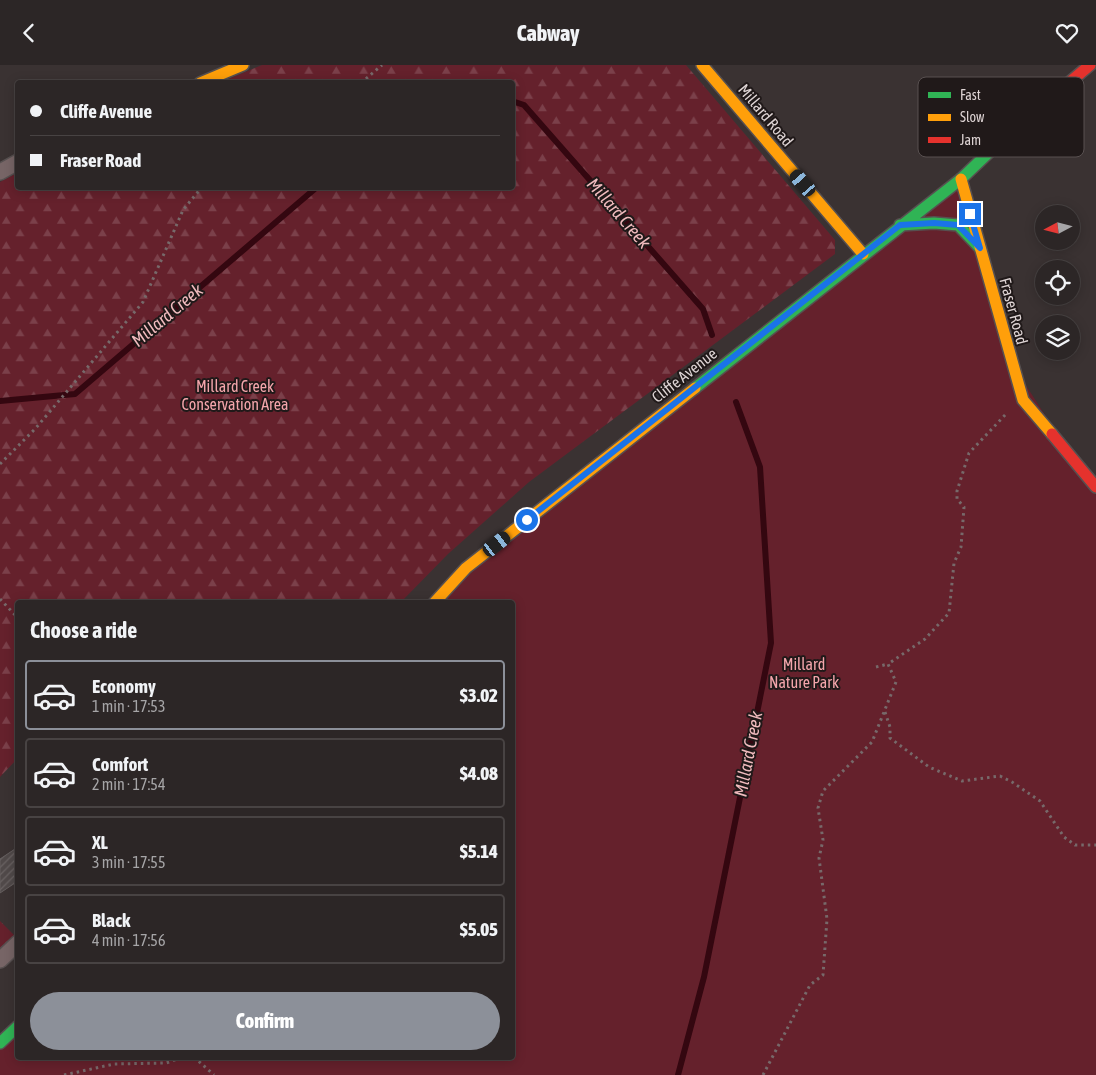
<!DOCTYPE html>
<html lang="en">
<head>
<meta charset="utf-8">
<style>
  body { margin:0; font-family:"Asap Condensed",sans-serif; background:#342e2e; color:#f1f3f6; height:100vh; display:flex; flex-direction:column; font-size:19px; white-space:nowrap }
  * { box-sizing:border-box; margin:0 }
  p { font-size:16px; color:#a6a5a7 }
  .icon { flex:none; width:28px; height:28px; fill:none; stroke:currentColor; stroke-width:2; stroke-linecap:round; stroke-linejoin:round }
  .map { position:relative; flex:1; overflow:hidden }
  .drawer { position:absolute; left:15px; top:535px; width:500px; height:460px; display:flex; flex-direction:column; background:#2c2626; border-radius:5px; box-shadow:0 2px 12px #0003,0 0 0 1px #484343 }
  .drawer>* { flex:none }
  .hud { position:absolute; left:15px; top:15px; width:500px; height:110px; border-radius:5px; box-shadow:0 2px 12px #0003,0 0 0 1px #484343; display:grid; align-content:center; height:110px; padding:0 15px; background:#2c2626 }
  .needle { width:32px; rotate:263deg }
  .fabs { position:absolute; left:1035px; top:140px; display:grid; gap:10px }
  .fabs a { display:grid; place-items:center; width:45px; height:45px; border-radius:50%; background:#2c2626; box-shadow:0 2px 12px #0003,0 0 0 1px #484343; font-size:25px }
  .end { position:absolute; width:22px; height:22px; margin:-11px; border:6px solid #1a73e8; background:#fff; box-shadow:0 0 0 2px #fff }
  .from { border-radius:50% }
  .car { position:absolute; width:15px; height:30px; margin:-15px -8px; border-radius:6px; box-shadow:0 0 4px 1px #0007; background:linear-gradient(#222 24%,#8ab4d8 0 40%,#222 0 76%,#8ab4d8 0 86%,#222 0) }
  .hud b { display:flex; align-items:center; gap:18px; height:48px; font-size:19px }
  .hud b+b { border-top:1px solid #484343 }
  .hud i { width:12px; height:12px; background:#f1f3f6 }
  ul { padding:0; list-style:none }
  li { display:flex; align-items:center; gap:15px; height:70px; margin:0 10px 8px; padding:0 5px; border:2px solid #484343; border-radius:5px }
  li div { flex:1 }
  li b { display:block; font-size:19px }
  li em { font-style:normal; font-weight:800 }
  li.on { border-color:#8c9099 }
  li>.icon { width:45px; height:45px; stroke-width:1.5 }
  h2 { padding:0 15px; font-size:22px; line-height:60px }
  .button { display:flex; gap:10px; margin-top:auto; padding:10px 15px }
  .button a { flex:1; height:58px; border-radius:30px; background:#8c9099; color:#fff; font-size:20px; font-weight:800; line-height:58px; text-align:center }
  header { display:flex; justify-content:space-between; align-items:center; height:65px; padding:0 15px; background:#2c2626; font-size:22px; font-weight:800 }
  .map>svg:first-child { display:block }
  .forest { fill:url(#forest-firs) }
  .park { fill:#65212c }
  .lines { fill:none; stroke-linecap:round; stroke-linejoin:round }
  .stream { stroke:#340710; stroke-width:6 }
  .building { fill:url(#building-hatch); stroke:#655f5f }
  .street-casing { stroke:#575050; stroke-width:18 }
  .fast-casing { stroke:#575050; stroke-width:14 }
  .slow-casing { stroke:#575050; stroke-width:14 }
  .jam-casing { stroke:#575050; stroke-width:14 }
  .path { stroke:#77696a; stroke-width:3; stroke-dasharray:2.5 4; stroke-linecap:butt }
  .street { stroke:#776566; stroke-width:15 }
  .fast { stroke:#30b455; stroke-width:11 }
  .slow { stroke:#ff9f0a; stroke-width:11 }
  .jam { stroke:#e5322d; stroke-width:11 }
  .route { stroke:#1a73e8; stroke-width:6 }
  .labels { text-anchor:middle; dominant-baseline:central; stroke-width:4; stroke-linejoin:round; paint-order:stroke }
  .street-label { font-size:16px; fill:#ded4d4; stroke:#201919 }
  .park-label { font-size:16px; fill:#f4a5ab; stroke:#201919 }
  .water-label { font-size:18px; font-style:italic; fill:#f1bbbe; stroke:#201919 }
  .key { fill:#201919; stroke:#595151; stroke-width:1 }
  .key-label { font-size:14px; fill:#ded4d4 }
</style>
</head>
<body>
<header><svg class="icon" aria-label="back" viewBox="0 0 24 24"><path d="M15 5l-7 7 7 7"/></svg>Cabway<svg class="icon" aria-label="heart" viewBox="0 0 24 24"><path d="M12 20l-8-8c-3-5 5-10 8-4 3-6 11-1 8 4z"/></svg></header>
<div class="map">
<svg width="1096" height="1010" viewBox="0 0 1096 1010">
  <defs>
    <pattern id="forest-firs" width="22" height="20" patternUnits="userSpaceOnUse" patternTransform="scale(1.25)"><rect width="22" height="20" fill="#65212c"/><path d="M5 1l3.5 6h-7zM16 11l3.5 6h-7z" fill="#7b404a"/></pattern>
    <pattern id="building-hatch" width="6" height="6" patternUnits="userSpaceOnUse" patternTransform="scale(1.25)"><rect width="6" height="6" fill="#504949"/><path d="M-1 1l2-2M0 6l6-6M5 7l2-2" fill="none" stroke="#696262"/></pattern>
  </defs>
  <rect width="100%" height="100%" fill="#3a3232"/>
  <path class="forest" d="M262 0H686L835 175V189L529 417 448 489 401 537 18 538 17 694 0 712V117L17 108 18 122H512V18L221 17Z
    M0 856 18 874 0 895Z"/>
  <path class="park" d="M961 114 1011 297 1096 430V1010H0V978L17 961 18 992H512V538L434 537Z"/>
  <g class="lines">
    <path class="stream" d="M512 36 524 40 703 244 712 270
      M0 336 75 329 317 122
      M678 1010 704 912 771 578 760 402 736 337"/>
  </g>
  <path class="building" d="M18 782V816L0 828V794Z"/>
  <g class="lines">
    <defs>
      <path id="street" d="M0 107 18 97
        M0 895 18 878"/>
      <path id="fast" d="M900 160 934 158 958 160 980 183
        M695 323 961 114 1005 72
        M0 978 18 961"/>
      <path id="slow" d="M702 0 863 189
        M200 18 243 0
        M961 114 1023 335 1052 369
        M434 538 466 503 695 323"/>
      <path id="jam" d="M1005 72 1090 0
        M1052 369 1096 422"/>
    </defs>
    <use href="#street" class="street-casing"/>
    <use href="#fast" class="fast-casing"/>
    <use href="#slow" class="slow-casing"/>
    <use href="#jam" class="jam-casing"/>
    <path class="path" d="M361 18 382 0
      M0 399 35 364 143 237 183 145 202 122
      M0 534 18 553
      M876 602 888 599
      M885 647 890 662V673L929 702 962 716 1000 711 1012 717 1040 736 1064 772 1075 780H1096
      M194 992 214 1010
      M64 1010 114 999 166 998 184 992
      M763 1010 810 920 823 910 827 854 819 793 823 775 818 743 823 726 872 677 896 617 888 599 925 574 949 548 954 498 961 482 964 442 957 434V426L969 388 1007 348"/>
    <use href="#street" class="street"/>
    <use href="#fast" class="fast"/>
    <use href="#slow" class="slow"/>
    <use href="#jam" class="jam"/>
  </g>
  <g class="lines">
    <path class="route" d="M527 455 900 160 934 158 958 160 980 183 970 149"/>
  </g>
  <g class="labels">
    <g class="street-label">
      <text transform="translate(766 50) rotate(50)">Millard Road</text>
      <text transform="translate(1014 246) rotate(75)">Fraser Road</text>
      <text transform="translate(684 310) rotate(-38)">Cliffe Avenue</text>
    </g>
    <g class="park-label">
      <text x="235" y="321">Millard Creek<tspan x="235" dy="18">Conservation Area</tspan></text>
      <text x="804" y="599">Millard<tspan x="804" dy="18">Nature Park</tspan></text>
    </g>
    <g class="water-label">
      <text transform="translate(619 148) rotate(49)">Millard Creek</text>
      <text transform="translate(167 250) rotate(-40)">Millard Creek</text>
      <text transform="translate(748 689) rotate(-79)">Millard Creek</text>
    </g>
  </g>
  <rect x="918" y="12" width="166" height="80" rx="8" class="key"/>
  <rect x="928" y="27" width="23" height="6" fill="#30b455"/>
  <rect x="928" y="49" width="23" height="7" fill="#ff9f0a"/>
  <rect x="928" y="72" width="23" height="6" fill="#e5322d"/>
  <g class="key-label">
    <text x="960" y="35">Fast</text>
    <text x="960" y="57">Slow</text>
    <text x="960" y="80">Jam</text>
  </g>
</svg>
<div class="fabs">
<a><svg class="needle" viewBox="-14 -14 28 28"><path d="M0-13l5 13h-10z" fill="#e53935"/><path d="M0 13l5-13h-10z" fill="#a6a5a7"/></svg></a>
<a><svg class="icon" aria-label="locate" viewBox="0 0 24 24"><circle cx="12" cy="12" r="6"/><path d="M12 2v4M12 18v4M2 12h4M18 12h4"/></svg></a>
<a><svg class="icon" aria-label="layers" viewBox="0 0 24 24"><path d="M12 4l9 5-9 5-9-5zM3 14l9 5 9-5"/></svg></a>
</div>
<i class="end from" style="left:527px;top:455px"></i>
<i class="end" style="left:970px;top:149px"></i>
<i class="car" style="left:803px;top:118px;rotate:319deg"></i>
<i class="car" style="left:497px;top:479px;rotate:52deg"></i>
<div class="hud">
<b><i class="from"></i>Cliffe Avenue</b>
<b><i></i>Fraser Road</b>
</div>
<section class="drawer">
<h2>Choose a ride</h2>
<ul>
<li class="on"><svg class="icon" aria-label="car" viewBox="0 0 24 24"><path d="M5 17H2v-5l4-1 3-4h7l3 4 3 1v5h-3M9 17h6M6 11h13"/><circle cx="7" cy="17" r="2"/><circle cx="17" cy="17" r="2"/></svg><div><b>Economy</b><p>1 min · 17:53</p></div><em>$3.02</em></li>
<li><svg class="icon" aria-label="car" viewBox="0 0 24 24"><path d="M5 17H2v-5l4-1 3-4h7l3 4 3 1v5h-3M9 17h6M6 11h13"/><circle cx="7" cy="17" r="2"/><circle cx="17" cy="17" r="2"/></svg><div><b>Comfort</b><p>2 min · 17:54</p></div><em>$4.08</em></li>
<li><svg class="icon" aria-label="car" viewBox="0 0 24 24"><path d="M5 17H2v-5l4-1 3-4h7l3 4 3 1v5h-3M9 17h6M6 11h13"/><circle cx="7" cy="17" r="2"/><circle cx="17" cy="17" r="2"/></svg><div><b>XL</b><p>3 min · 17:55</p></div><em>$5.14</em></li>
<li><svg class="icon" aria-label="car" viewBox="0 0 24 24"><path d="M5 17H2v-5l4-1 3-4h7l3 4 3 1v5h-3M9 17h6M6 11h13"/><circle cx="7" cy="17" r="2"/><circle cx="17" cy="17" r="2"/></svg><div><b>Black</b><p>4 min · 17:56</p></div><em>$5.05</em></li>
</ul>
<div class="button"><a>Confirm</a></div>
</section>
</div>
</body>
</html>
